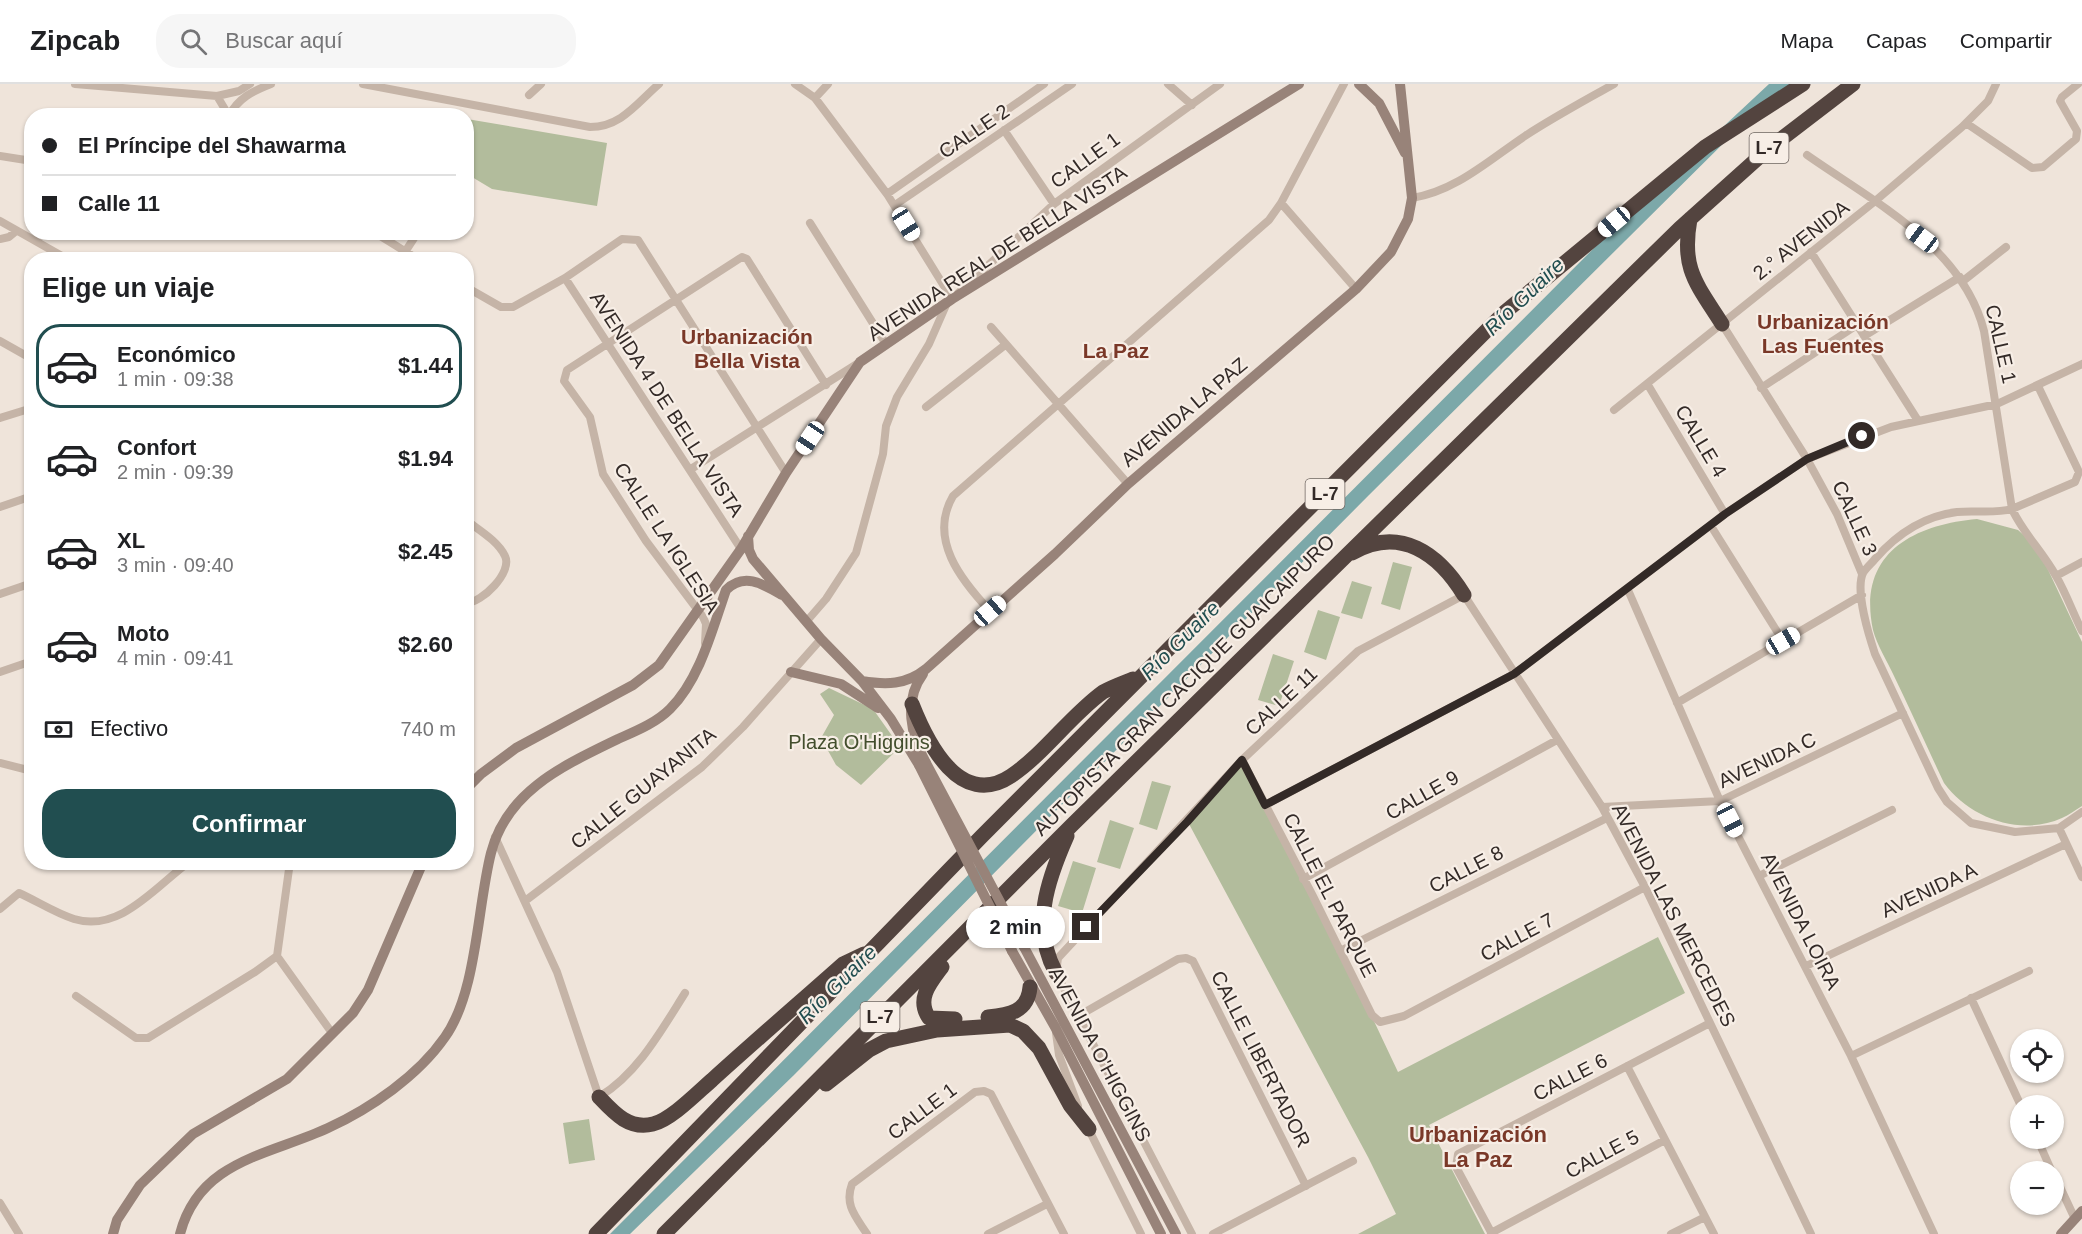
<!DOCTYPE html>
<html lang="es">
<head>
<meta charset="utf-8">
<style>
  body { margin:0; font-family:Arial,sans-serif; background:#f6f6f6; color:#202124; height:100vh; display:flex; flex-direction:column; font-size:22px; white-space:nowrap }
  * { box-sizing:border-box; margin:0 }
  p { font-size:20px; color:#757577 }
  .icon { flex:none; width:33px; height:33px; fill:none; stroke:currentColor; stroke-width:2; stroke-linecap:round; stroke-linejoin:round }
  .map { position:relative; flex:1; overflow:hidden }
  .details { position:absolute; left:24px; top:168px; width:450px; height:618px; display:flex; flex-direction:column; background:#fff; border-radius:24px; box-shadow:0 2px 4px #0004 }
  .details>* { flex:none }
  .hud { position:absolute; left:24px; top:24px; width:450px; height:132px; border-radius:24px; box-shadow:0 2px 4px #0004; display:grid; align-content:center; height:132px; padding:0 18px; background:#fff }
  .tools { position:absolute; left:2010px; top:945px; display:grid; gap:12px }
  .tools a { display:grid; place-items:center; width:54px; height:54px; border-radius:50%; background:#fff; box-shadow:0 2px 4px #0004; font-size:30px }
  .end { position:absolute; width:27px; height:27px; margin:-14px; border:8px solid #332a27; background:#fff; box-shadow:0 0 0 3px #fff }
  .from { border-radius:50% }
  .bubble { position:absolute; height:42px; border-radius:21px; background:#fff; box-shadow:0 2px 4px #0004; font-size:20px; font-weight:800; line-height:42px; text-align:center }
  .car { position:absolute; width:18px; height:36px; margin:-18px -9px; border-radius:8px; box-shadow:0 0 4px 2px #0007; background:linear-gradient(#fff 24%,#345 0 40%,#fff 0 76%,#345 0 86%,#fff 0) }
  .hud b { display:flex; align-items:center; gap:21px; height:57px; font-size:22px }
  .hud b+b { border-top:2px solid #e0e0e0 }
  .hud i { width:15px; height:15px; background:#202124 }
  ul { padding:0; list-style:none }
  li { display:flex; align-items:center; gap:18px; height:84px; margin:0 12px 9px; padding:0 6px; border:3px solid transparent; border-radius:24px }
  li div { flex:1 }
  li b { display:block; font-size:22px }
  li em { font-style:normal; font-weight:800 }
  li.on { border-color:#214e50 }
  li>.icon { width:54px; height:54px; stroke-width:1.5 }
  h2 { padding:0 18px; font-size:27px; line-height:72px }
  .pay { display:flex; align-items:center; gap:15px; height:66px; padding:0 18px; font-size:22px }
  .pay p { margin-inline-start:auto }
  .action { display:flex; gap:12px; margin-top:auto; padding:12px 18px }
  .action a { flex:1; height:69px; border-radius:24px; background:#214e50; color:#fff; font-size:24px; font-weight:800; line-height:69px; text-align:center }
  header { display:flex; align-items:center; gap:36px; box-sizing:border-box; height:84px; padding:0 30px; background:#fff; border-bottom:2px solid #e0e0e0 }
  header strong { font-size:28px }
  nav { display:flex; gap:33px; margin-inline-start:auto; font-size:21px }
  .search { width:420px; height:54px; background:#f6f6f6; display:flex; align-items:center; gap:15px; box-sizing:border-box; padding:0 21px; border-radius:24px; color:#757577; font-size:22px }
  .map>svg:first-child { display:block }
  .green { fill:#b2bc9c }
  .water { fill:#7ca8a9 }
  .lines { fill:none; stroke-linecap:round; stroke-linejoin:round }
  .minor { stroke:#c5b4a7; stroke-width:8 }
  .secondary { stroke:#988379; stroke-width:10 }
  .motorway { stroke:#53443f; stroke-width:15 }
  .secondary-bridge { stroke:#988379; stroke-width:10 }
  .route { stroke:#332a27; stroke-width:8 }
  .labels { text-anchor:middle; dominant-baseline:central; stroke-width:4.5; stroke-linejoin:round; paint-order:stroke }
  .shield { fill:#f7eee6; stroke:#6e6560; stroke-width:1.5 }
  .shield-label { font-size:18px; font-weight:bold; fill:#332a27 }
  .street-label { font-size:20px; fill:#332a27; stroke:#f7eee6 }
  .park-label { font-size:20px; fill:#434e2d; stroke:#f7eee6 }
  .water-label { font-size:21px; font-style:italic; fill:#214e50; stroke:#f7eee6 }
  .neighbourhood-label { font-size:21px; font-weight:bold; fill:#7a3828; stroke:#f7eee6 }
  .quarter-label { font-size:22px; font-weight:bold; fill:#7a3828; stroke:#f7eee6 }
</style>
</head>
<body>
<header>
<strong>Zipcab</strong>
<div class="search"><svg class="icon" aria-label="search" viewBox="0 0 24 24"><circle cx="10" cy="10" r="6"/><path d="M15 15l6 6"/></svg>Buscar aquí</div>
<nav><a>Mapa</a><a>Capas</a><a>Compartir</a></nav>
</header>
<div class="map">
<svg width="2082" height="1150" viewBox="0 0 2082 1150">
  <rect width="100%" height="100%" fill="#efe4da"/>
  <path class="green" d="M467 35 607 59 597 122 492 105 467 90Z
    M1977 435 2018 446 2027 454 2043 475 2082 558V722C2075 726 2069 731 2062 734 2020 753 1970 734 1944 699 1927 663 1911 627 1894 592 1887 577 1877 561 1873 546 1857 470 1912 441 1977 435Z
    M1393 478 1412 483 1400 526 1381 520Z
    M1352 497 1372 503 1362 535 1341 529Z
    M1318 526 1340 533 1326 576 1304 568Z
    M1273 570 1294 577 1279 622 1258 616Z
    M829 604 873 625 900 663 861 701 836 681 821 654 834 631 820 610Z
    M1242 680 1356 899 1398 988 1658 853 1685 909 1429 1041 1485 1150H1358L1396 1130 1368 1073 1189 740Z
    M1152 697 1171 702 1157 746 1139 740Z
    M1110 736 1134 744 1120 785 1097 778Z
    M1073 777 1096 784 1082 829 1058 822Z
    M589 1035 595 1076 569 1080 563 1039Z"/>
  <path class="water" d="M1769 0H1790L1753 30 1369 411 794 991 630 1150H610L1603 155Z"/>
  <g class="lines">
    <path class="minor" d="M75 0 217 12 239 7 250 0
      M363 0 590 43C621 43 637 19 659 0
      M795 0 815 14 887 110 952 215 1054 120 1220 0
      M1168 0 1192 21
      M529 11 541 0
      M217 12 229 32
      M815 14 828 0
      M229 32C238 14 253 7 271 0
      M1966 39 2032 84 2043 83 2076 55 2077 47 2060 17 2062 13 2078 0
      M1004 46 1054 120
      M1807 71C1874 118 1963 163 1984 247L2012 425 2075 398 2079 388 2038 302
      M0 72 32 77
      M887 110 1044 0
      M1412 114C1456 107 1489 76 1525 52 1554 33 1584 17 1614 0
      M1281 119 1356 205
      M895 121 1072 0
      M0 137 69 176
      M810 139 886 260
      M374 148 419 176
      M0 155 9 153 15 148
      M405 168 418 148
      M1811 168 1917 335
      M565 194 741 465
      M1963 197 2006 163
      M466 203 501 223H513L565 194 622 155 638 156 786 389
      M1722 240 1807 375 1837 430 1862 490
      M991 243 1128 400
      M1864 252 1960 193
      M0 257 32 275
      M1648 301 1725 430
      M1761 304 1857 241
      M926 323 1005 261
      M1614 326 1874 118 1962 43 1988 17 1996 0
      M0 334 32 324
      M691 385 857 280
      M0 423 32 412
      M466 436C479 446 498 457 505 472 513 488 482 519 466 519
      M1711 442 1783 557
      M2056 492 2082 478
      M1628 506 1720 717 1851 972 1934 1150
      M0 510 32 499
      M990 527C961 496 928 455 953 412L1269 136 1281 119 1344 0
      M806 538 826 515 856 469 883 370 886 342 897 313 929 260 947 219
      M2082 547C2073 529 2066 509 2056 492 2043 468 2023 449 2012 425 1993 430 1976 426 1957 428 1924 432 1897 450 1875 475 1872 479 1866 484 1863 489 1855 506 1869 552 1875 570L1938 704 1947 718 1971 739 2015 748 2059 744 2082 728
      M705 559 706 540 703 533 646 457 603 390 590 333 564 297 567 286 742 173 747 175 826 301
      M0 588 32 577
      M1677 619 1862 511
      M1242 676 1313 812 1372 931 1380 938 1404 932 1645 803
      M0 679 32 687
      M1265 721 1514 590 1725 430 1807 375 1891 343 1997 320 2082 280
      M1602 723 1720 717 1903 629
      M2059 744 2082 793
      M495 753 557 888 599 1013C638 989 661 947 685 909
      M290 778 277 872 332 949
      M1759 792 1892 726
      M1303 795 1557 656
      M525 817 702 683 743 643 821 555
      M0 825 19 809C37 817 55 829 74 835 120 849 155 803 189 778
      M1340 867 1607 734
      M1806 882 2066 760
      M76 912 136 954H148L255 888 277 872
      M1971 914 2021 1022
      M1080 931 1178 875 1186 874 1193 877 1306 1102
      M1056 949 1059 971 1078 1022
      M1851 972 2029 887
      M1627 982 1714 1150
      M1087 1042 1141 1150
      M2037 1054 2052 1088
      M2054 1090 2075 1135
      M0 1119 19 1150
      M1491 1149 1665 1056
      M867 1150C856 1133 844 1121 852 1100L975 1008 984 1007 991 1010 1064 1150
      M988 1150 1047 1120
      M1192 1150 1056 889 1058 874 1242 676 1358 567 1464 511 1602 723 1645 803 1811 1150
      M1213 1150 1353 1077
      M1492 1150 1456 1083 1458 1070 1710 939
      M1671 1150 1705 1133"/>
    <path class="secondary" d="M1359 0 1379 19 1405 69
      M748 452 749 466 753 475 821 555 862 597 891 635 919 681
      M791 588 841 600 878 624
      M923 590C903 617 911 652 926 679
      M862 597C886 601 906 601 926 585L1055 470 1128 400 1356 205 1391 168 1408 135 1412 114 1400 0
      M466 705 481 690 516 664 633 601 659 581 741 465 786 389 860 278 952 215 1299 0
      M1024 863 1176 1150
      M1012 867 1055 943 1161 1150
      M113 1150 117 1136 140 1101 193 1050 287 995 353 929 368 906 423 778
      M180 1150C199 1076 270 1071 328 1044 371 1024 418 992 445 953 477 908 477 824 491 769 507 706 565 681 618 655 636 647 656 639 670 625 700 595 712 546 726 506 744 488 763 500 782 511
      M2061 1150 2082 1127"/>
    <path class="motorway" d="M1690 135C1681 185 1696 199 1722 240
      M1352 469C1400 441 1439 470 1464 511
      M912 620C927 658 960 726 1011 692 1045 669 1070 632 1103 608 1112 603 1123 599 1133 595
      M942 883C930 899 916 915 929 934L955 935
      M1056 889C1031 843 1047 797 1067 752
      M988 933C1009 931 1028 928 1030 903
      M826 1000 869 966 886 957 937 946 1010 941 1023 947 1039 964 1070 1021 1089 1045
      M599 1013C614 1029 629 1046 653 1040 671 1036 698 1008 712 996 755 957 799 919 843 880L864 870
      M596 1150 982 752 1505 228 1705 63 1803 0
      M664 1150 1072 741 1680 144 1767 66 1853 0"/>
    <path class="secondary-bridge" d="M926 679 1024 863
      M919 681 1012 867"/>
  </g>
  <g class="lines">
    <path class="route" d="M1086 843 1187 738 1242 676 1265 721 1514 590 1725 430 1807 375 1862 352"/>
  </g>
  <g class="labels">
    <g class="shield">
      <rect x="1749.5" y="49" width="39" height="30" rx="4.5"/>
      <rect x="1305.5" y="395" width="39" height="30" rx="4.5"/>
      <rect x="860.5" y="918" width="39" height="30" rx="4.5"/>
    </g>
    <g class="shield-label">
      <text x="1769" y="64">L-7</text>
      <text x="1325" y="410">L-7</text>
      <text x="880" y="933">L-7</text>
    </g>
    <g class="street-label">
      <text transform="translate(974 47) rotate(-34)">CALLE 2</text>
      <text transform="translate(1085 76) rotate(-36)">CALLE 1</text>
      <text transform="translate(1801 156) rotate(-38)">2.° AVENIDA</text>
      <text transform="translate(997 169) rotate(-33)">AVENIDA REAL DE BELLA VISTA</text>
      <text transform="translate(2001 260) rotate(77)">CALLE 1</text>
      <text transform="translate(667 320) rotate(57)">AVENIDA 4 DE BELLA VISTA</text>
      <text transform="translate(1184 328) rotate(-40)">AVENIDA LA PAZ</text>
      <text transform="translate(1701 357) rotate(59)">CALLE 4</text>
      <text transform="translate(1855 434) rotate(65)">CALLE 3</text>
      <text transform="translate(667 454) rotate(57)">CALLE LA IGLESIA</text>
      <text transform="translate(1184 601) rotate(-45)">AUTOPISTA GRAN CACIQUE GUAICAIPURO</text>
      <text transform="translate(1281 617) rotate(-43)">CALLE 11</text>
      <text transform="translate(1767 676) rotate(-25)">AVENIDA C</text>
      <text transform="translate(643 704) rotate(-39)">CALLE GUAYANITA</text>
      <text transform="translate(1422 711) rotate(-29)">CALLE 9</text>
      <text transform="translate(1466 785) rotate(-27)">CALLE 8</text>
      <text transform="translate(1929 806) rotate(-25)">AVENIDA A</text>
      <text transform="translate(1330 811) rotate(63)">CALLE EL PARQUE</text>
      <text transform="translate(1674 831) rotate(63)">AVENIDA LAS MERCEDES</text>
      <text transform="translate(1801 837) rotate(63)">AVENIDA LOIRA</text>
      <text transform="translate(1517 853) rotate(-28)">CALLE 7</text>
      <text transform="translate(1100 970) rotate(62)">AVENIDA O'HIGGINS</text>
      <text transform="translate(1261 975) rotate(63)">CALLE LIBERTADOR</text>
      <text transform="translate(1570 993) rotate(-27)">CALLE 6</text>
      <text transform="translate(922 1027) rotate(-37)">CALLE 1</text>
      <text transform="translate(1602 1070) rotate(-28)">CALLE 5</text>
    </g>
    <g class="park-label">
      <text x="859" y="658">Plaza O'Higgins</text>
    </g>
    <g class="water-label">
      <text transform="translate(1524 212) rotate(-44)">Río Guaire</text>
      <text transform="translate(1180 556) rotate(-45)">Río Guaire</text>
      <text transform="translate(837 900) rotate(-45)">Río Guaire</text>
    </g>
    <g class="neighbourhood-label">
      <text x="1823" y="237">Urbanización<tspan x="1823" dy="24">Las Fuentes</tspan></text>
      <text x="747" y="252">Urbanización<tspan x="747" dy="24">Bella Vista</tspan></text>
      <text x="1116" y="266">La Paz</text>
    </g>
    <g class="quarter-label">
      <text x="1478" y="1050">Urbanización<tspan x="1478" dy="25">La Paz</tspan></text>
    </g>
  </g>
</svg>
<div class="tools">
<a><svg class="icon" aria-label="locate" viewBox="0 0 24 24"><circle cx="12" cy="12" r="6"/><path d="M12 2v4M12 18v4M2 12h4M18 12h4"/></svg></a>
<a>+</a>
<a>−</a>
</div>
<i class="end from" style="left:1862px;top:352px"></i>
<i class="end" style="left:1086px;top:843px"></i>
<div class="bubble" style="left:966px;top:822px;width:99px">2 min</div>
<i class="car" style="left:1614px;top:138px;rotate:230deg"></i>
<i class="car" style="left:906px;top:140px;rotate:148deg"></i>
<i class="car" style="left:1922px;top:154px;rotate:307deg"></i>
<i class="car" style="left:810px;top:354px;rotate:214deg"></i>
<i class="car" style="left:990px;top:527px;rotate:49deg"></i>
<i class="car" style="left:1783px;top:557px;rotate:60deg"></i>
<i class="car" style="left:1730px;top:736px;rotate:153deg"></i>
<div class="hud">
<b><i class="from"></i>El Príncipe del Shawarma</b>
<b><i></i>Calle 11</b>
</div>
<section class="details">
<h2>Elige un viaje</h2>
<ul>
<li class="on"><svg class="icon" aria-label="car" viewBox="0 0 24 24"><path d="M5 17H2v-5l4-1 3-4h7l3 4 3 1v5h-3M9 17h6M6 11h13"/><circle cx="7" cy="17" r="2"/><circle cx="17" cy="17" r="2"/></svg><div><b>Económico</b><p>1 min · 09:38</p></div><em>$1.44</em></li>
<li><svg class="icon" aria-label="car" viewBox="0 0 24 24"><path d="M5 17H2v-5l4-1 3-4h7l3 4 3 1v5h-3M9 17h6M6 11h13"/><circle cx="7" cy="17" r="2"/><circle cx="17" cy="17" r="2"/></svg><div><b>Confort</b><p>2 min · 09:39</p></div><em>$1.94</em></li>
<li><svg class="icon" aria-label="car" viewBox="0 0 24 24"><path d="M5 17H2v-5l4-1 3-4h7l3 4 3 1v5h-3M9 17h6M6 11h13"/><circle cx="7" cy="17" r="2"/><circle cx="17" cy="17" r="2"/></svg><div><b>XL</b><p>3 min · 09:40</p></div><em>$2.45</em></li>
<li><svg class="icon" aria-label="car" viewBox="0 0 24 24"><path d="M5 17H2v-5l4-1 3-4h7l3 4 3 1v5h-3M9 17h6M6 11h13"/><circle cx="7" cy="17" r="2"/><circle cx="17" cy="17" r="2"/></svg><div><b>Moto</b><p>4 min · 09:41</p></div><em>$2.60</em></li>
</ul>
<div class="pay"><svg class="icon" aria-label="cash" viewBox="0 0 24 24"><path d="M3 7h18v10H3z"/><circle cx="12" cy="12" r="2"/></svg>Efectivo<p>740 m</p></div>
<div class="action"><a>Confirmar</a></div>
</section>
</div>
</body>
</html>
